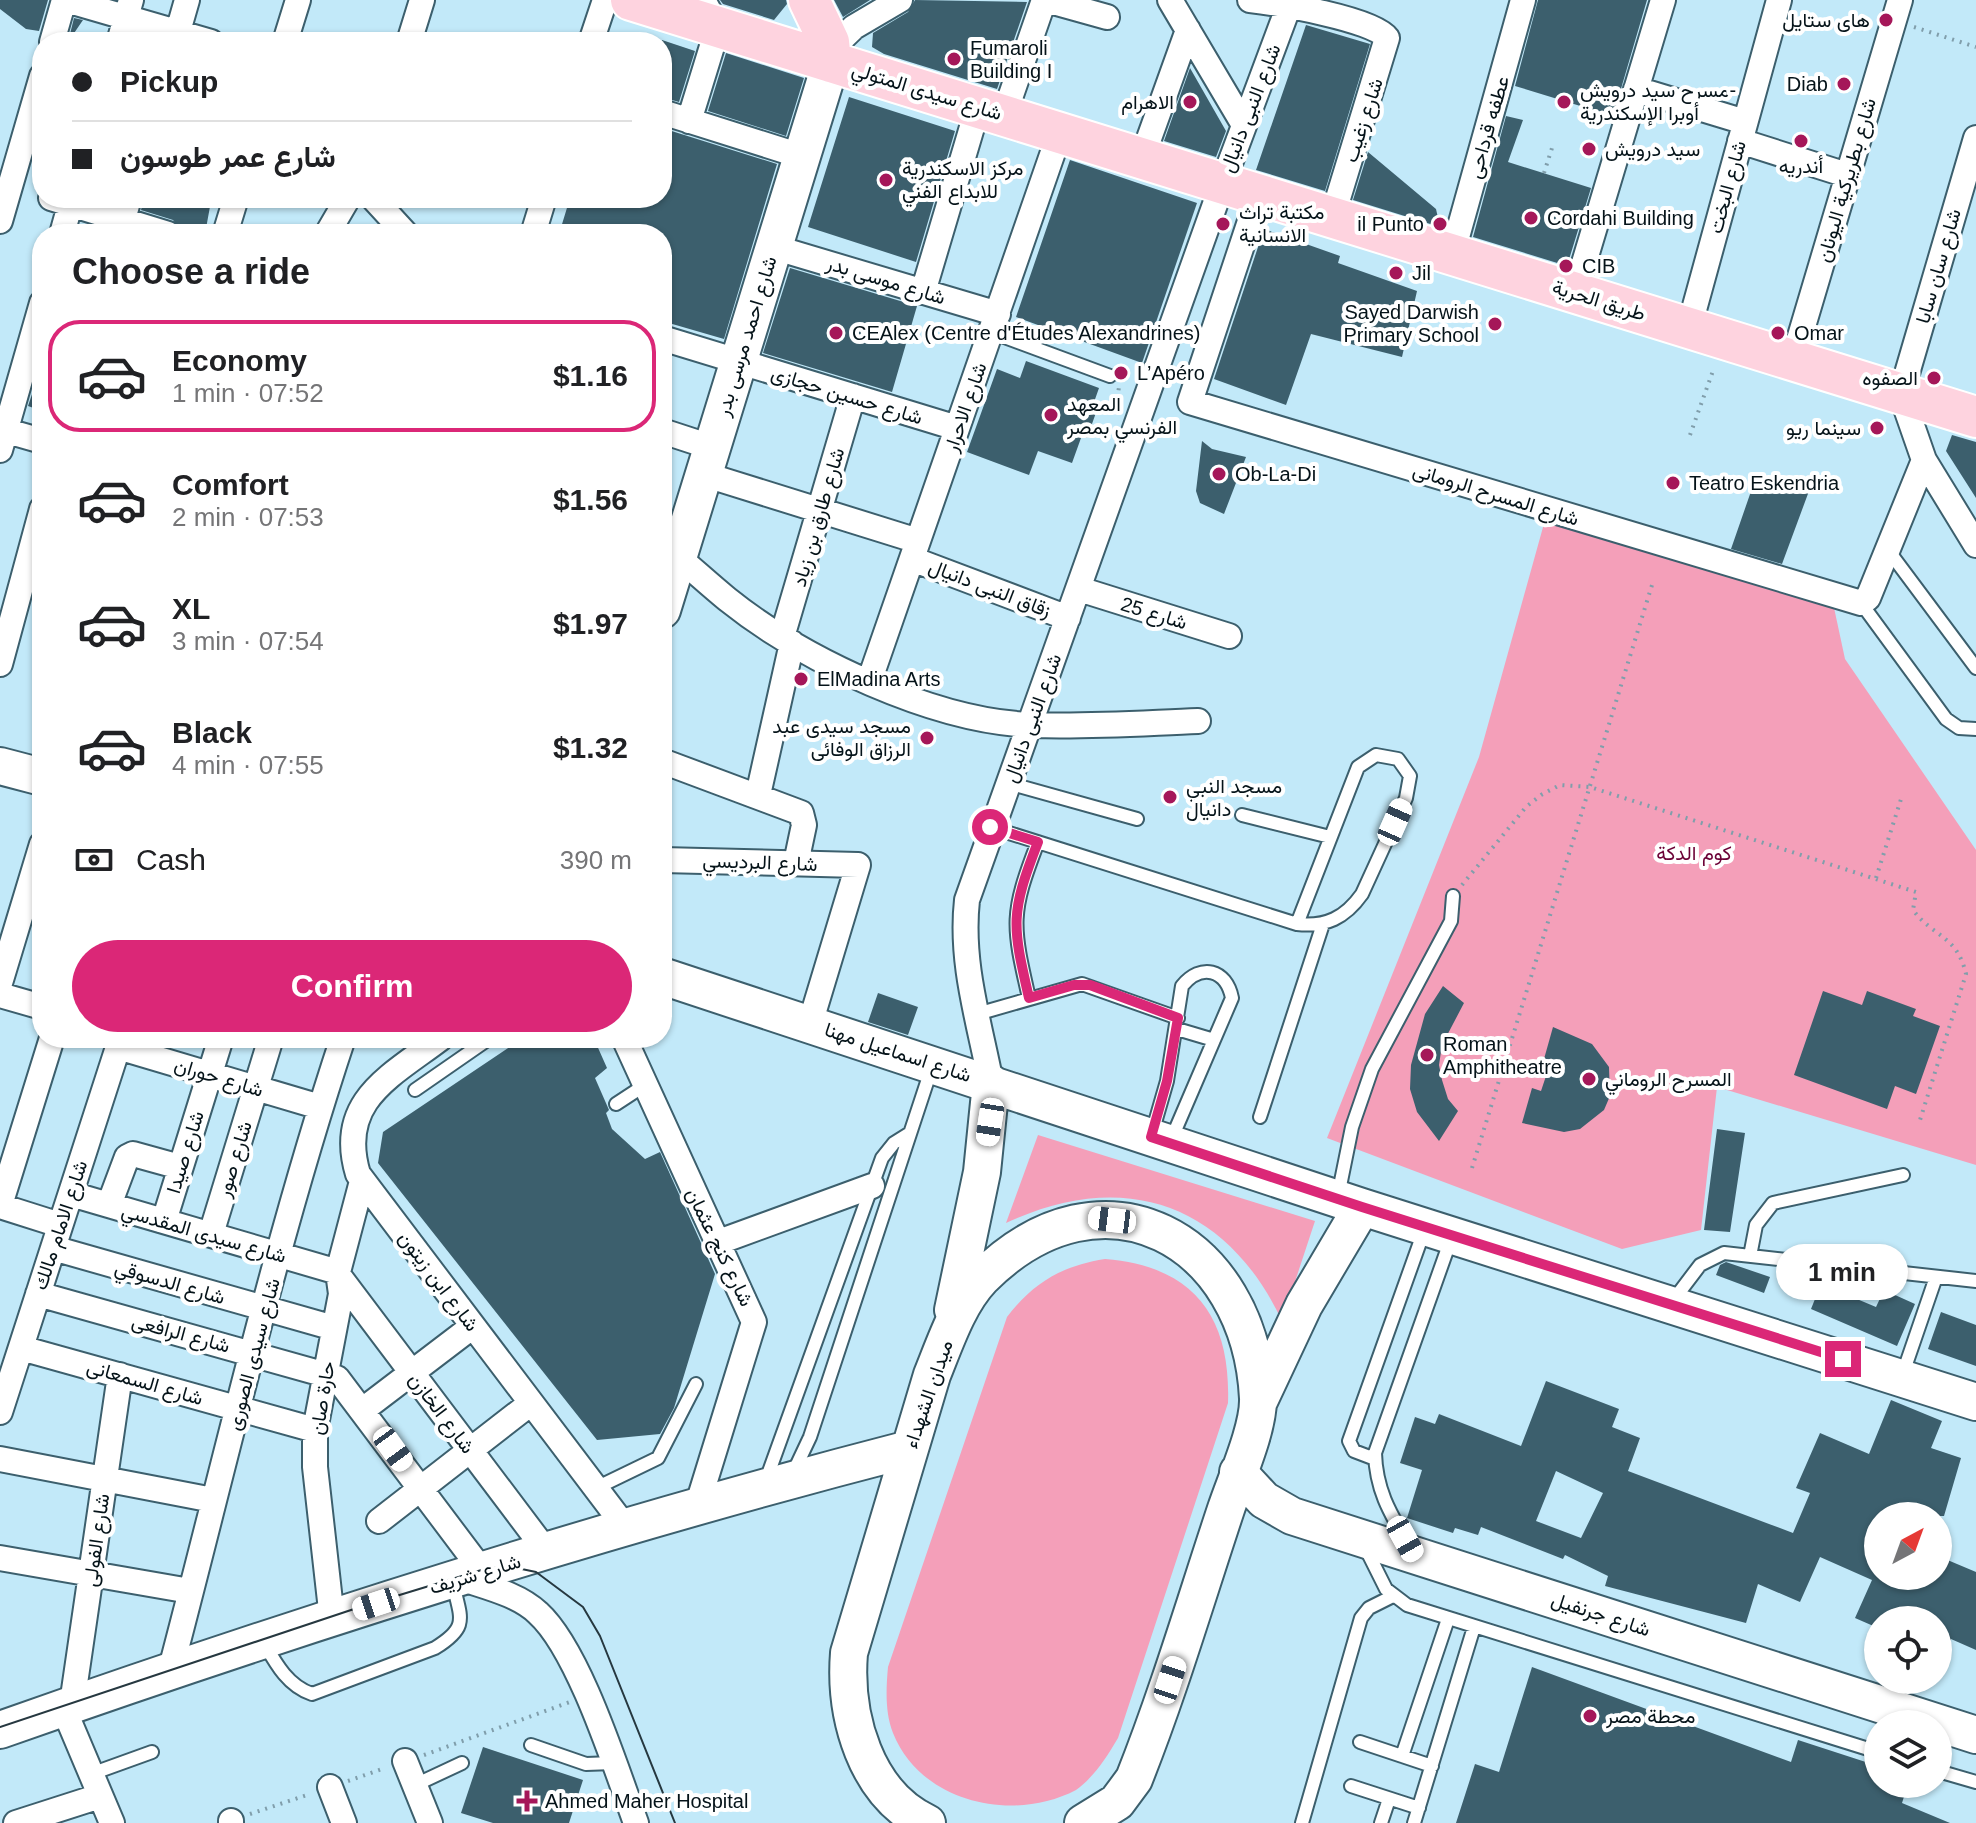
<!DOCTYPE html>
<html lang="en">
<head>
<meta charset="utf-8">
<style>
  body { margin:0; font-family:Arial,Vazirmatn,sans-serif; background:#f2f2f2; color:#202124; height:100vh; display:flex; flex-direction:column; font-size:30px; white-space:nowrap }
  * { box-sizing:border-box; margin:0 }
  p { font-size:26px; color:#757577 }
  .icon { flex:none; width:44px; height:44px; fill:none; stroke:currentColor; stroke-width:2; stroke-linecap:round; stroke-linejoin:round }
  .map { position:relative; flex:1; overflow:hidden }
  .sheet { position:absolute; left:32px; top:224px; width:640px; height:824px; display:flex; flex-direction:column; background:#fff; border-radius:32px; box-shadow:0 2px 6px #0004 }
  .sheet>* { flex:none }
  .hud { position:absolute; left:32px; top:32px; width:640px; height:176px; border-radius:32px; box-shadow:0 2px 6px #0004; display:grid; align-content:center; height:176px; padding:0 40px; background:#fff }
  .needle { width:52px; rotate:41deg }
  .fabs { position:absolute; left:1864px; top:1502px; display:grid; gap:16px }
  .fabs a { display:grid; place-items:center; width:88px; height:88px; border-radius:50%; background:#fff; box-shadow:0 2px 6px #0004; font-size:40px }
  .end { position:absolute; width:36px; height:36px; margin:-18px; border:10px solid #db2777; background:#fff; box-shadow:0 0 0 4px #fff }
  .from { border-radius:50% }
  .bubble { position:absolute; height:56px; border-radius:28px; background:#fff; box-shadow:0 2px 6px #0004; font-size:26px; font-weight:700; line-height:56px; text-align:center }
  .car { position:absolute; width:24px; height:48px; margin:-24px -12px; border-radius:10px; box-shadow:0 0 6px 2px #0007; background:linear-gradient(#fff 24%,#345 0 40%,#fff 0 76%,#345 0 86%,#fff 0) }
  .hud b { display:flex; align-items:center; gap:28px; height:76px; font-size:30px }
  .hud b+b { border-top:2px solid #e0e0e0 }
  .hud i { width:20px; height:20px; background:#202124 }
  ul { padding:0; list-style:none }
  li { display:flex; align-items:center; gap:24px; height:112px; margin:0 16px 12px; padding:0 24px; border:4px solid transparent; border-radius:32px }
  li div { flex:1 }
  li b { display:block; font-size:30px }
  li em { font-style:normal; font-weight:700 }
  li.active { border-color:#db2777 }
  li>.icon { width:72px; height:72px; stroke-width:1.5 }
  h2 { padding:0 40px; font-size:36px; line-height:96px }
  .pay { display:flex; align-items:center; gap:20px; height:88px; padding:0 40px; font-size:30px }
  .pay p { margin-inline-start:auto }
  .button { display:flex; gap:16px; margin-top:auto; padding:16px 40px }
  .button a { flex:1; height:92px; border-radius:48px; background:#db2777; color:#fff; font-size:32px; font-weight:700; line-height:92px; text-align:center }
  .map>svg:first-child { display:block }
  .green { fill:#f49fb9 }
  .building { fill:#3c5f6d; fill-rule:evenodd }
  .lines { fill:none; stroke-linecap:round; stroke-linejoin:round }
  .lane-casing { stroke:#3c5f6d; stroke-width:16 }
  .street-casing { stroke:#3c5f6d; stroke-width:28 }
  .secondary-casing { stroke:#3c5f6d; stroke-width:40 }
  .primary-casing { stroke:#fff; stroke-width:44 }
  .path { stroke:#809eab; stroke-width:4; stroke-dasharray:2 6; stroke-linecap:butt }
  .lane { stroke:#fff; stroke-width:12 }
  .street { stroke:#fff; stroke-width:24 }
  .secondary { stroke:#fff; stroke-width:36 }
  .primary { stroke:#fed3df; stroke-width:40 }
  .tram { stroke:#263840; stroke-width:2 }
  .route { stroke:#db2777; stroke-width:10 }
  .poi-dot { fill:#a51759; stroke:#fff; stroke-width:3 }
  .labels { text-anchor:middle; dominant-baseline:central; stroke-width:8; stroke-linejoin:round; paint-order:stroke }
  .poi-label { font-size:20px; fill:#051319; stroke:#fff; text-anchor:start }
  .street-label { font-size:20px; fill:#051319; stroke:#fff }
  .park-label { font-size:20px; fill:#6b0136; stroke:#fff }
</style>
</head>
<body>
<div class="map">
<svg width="1976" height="1823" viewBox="0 0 1976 1823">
  <rect width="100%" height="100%" fill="#c2e9f9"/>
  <path class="green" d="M1545 520 1833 603 1845 659 1976 850V1165L1717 1087 1701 1230 1622 1249 1327 1138 1479 757Z
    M1038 1135 1315 1221 1282 1321C1226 1202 1123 1168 1006 1223Z
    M1105 1259C1194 1266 1231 1317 1228 1403L1118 1738C1106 1758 1095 1776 1076 1790 1013 1823 921 1803 893 1733 885 1713 886 1689 888 1667L1007 1317C1034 1282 1062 1266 1105 1259Z"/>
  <path class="building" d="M0 0H48L39 31 26 29 0 9Z
    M720 0H786L787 4 774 20 723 4Z
    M834 0H870L843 17Z
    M915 0 1027 2 997 89 884 54 872 47 873 33 908 12Z
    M1538 0H1647L1613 116 1515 86Z
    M74 18 83 20 68 42Z
    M1306 25 1370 44 1325 191 1256 170Z
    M662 40 695 51 679 102 662 97Z
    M726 53 804 78 786 136 708 111Z
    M1190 68 1226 131 1216 157 1164 141Z
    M849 97 955 131 916 262 808 227Z
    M1506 116 1523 120 1508 162 1591 188 1567 266 1473 237Z
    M662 128 777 164 724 339 662 321V234H559L570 198H662Z
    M1368 152 1436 209 1440 227 1353 200Z
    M1070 160 1197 203 1142 363 1016 317Z
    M144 198 211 201 205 234H183L173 220 141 210Z
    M1264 229 1340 256 1338 263 1417 291 1402 357 1311 334 1286 405 1214 379Z
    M790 268 917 306 892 392 763 353Z
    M1026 361 1099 388 1093 405 1098 407 1087 438H1081L1072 463 1038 451 1029 475 967 452 997 369 1020 378Z
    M42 365V411L28 406Z
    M1952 435 1976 442V498L1946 451Z
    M1202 441 1212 449 1246 457 1224 514 1200 503 1196 491Z
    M1757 474 1809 491 1782 564 1731 549Z
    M1443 986 1464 1003 1442 1045 1439 1065 1442 1080 1448 1099 1458 1111 1439 1141 1417 1112 1410 1089 1411 1065 1425 1014Z
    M1823 991 1862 1005 1867 991 1916 1009 1913 1016 1940 1026 1916 1094 1895 1086 1887 1109 1794 1075Z
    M878 993 918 1007 908 1035 868 1022Z
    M1553 1027 1592 1044 1609 1067 1610 1096 1604 1110 1580 1129 1564 1132 1522 1123 1532 1088 1541 1091 1551 1061 1544 1059Z
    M523 1038H554L558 1044 568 1038 595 1041 607 1068 595 1078 609 1110 606 1113 612 1129 645 1159 660 1152 715 1274 674 1408 660 1434 597 1440 378 1163 383 1132Z
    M1717 1129 1745 1133 1730 1232 1704 1230Z
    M1726 1262 1770 1277 1764 1293 1716 1275 1720 1265Z
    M1821 1284 1876 1307 1884 1290 1915 1304 1897 1346 1811 1309Z
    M1941 1312 1976 1325V1366L1928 1349Z
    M1546 1381 1619 1409 1612 1427 1640 1438 1628 1471 1793 1533 1810 1493 1796 1488 1820 1433 1869 1454 1891 1400 1942 1421 1931 1448 1961 1458 1944 1516H1878V1576H1938V1556L1976 1572V1650L1951 1639 1938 1668V1620H1878V1628L1855 1618 1872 1580 1820 1557 1800 1602 1758 1584 1746 1623 1605 1586 1608 1576 1565 1555 1563 1559 1481 1527 1478 1535 1455 1528 1453 1533 1407 1518 1422 1470 1400 1463 1415 1417 1435 1424 1439 1414 1521 1446ZM1556 1471 1603 1493 1581 1538 1536 1521Z
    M1532 1667 1791 1762 1798 1740 1878 1766V1784H1908L1902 1803 1950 1823H1456L1475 1764 1499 1772Z
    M483 1747 583 1780 569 1823H493L461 1813Z"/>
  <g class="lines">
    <defs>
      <path id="lane" d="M991 332 1110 376
        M1888 550 1976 668
        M1861 603 1946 719 1959 728 1976 729
        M1008 783 1137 819
        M1242 815 1330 837
        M990 827 1297 924C1326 927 1345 918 1362 894L1406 798 1410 776 1398 759 1376 755 1358 767 1297 924
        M1029 998C1012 924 1010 914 1038 842
        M977 1014 1082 984 1178 1018
        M1177 1029 1214 1040
        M415 1090 490 1038
        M616 1104 645 1085
        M1260 1117 1323 924
        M1152 1133 1167 1081 1182 986C1201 963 1226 969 1232 998L1171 1140
        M1338 1196 1352 1127 1372 1069 1451 921 1453 896
        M1750 1256 1756 1225 1773 1203 1903 1175
        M1672 1302 1700 1265 1724 1253 1976 1281
        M1902 1376 1936 1277
        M1375 1459 1354 1451 1349 1441 1424 1231
        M793 1473 810 1437 932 1067
        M766 1480 882 1158 894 1143 910 1133
        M596 1488 658 1458 696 1384
        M1408 1544C1390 1513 1376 1490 1375 1453L1451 1239
        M1366 1549 1386 1589 1407 1605 1878 1752
        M264 1643C276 1664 288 1686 312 1694L435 1648C469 1627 461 1619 453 1584
        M1360 1742 1432 1766
        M531 1745 586 1764 613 1763
        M1402 1756 1448 1619
        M1938 1771 1976 1782
        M91 1774 152 1752
        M415 1785 462 1763
        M1351 1786 1419 1808
        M1302 1823 1361 1618 1369 1608 1393 1596
        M1381 1823 1389 1799
        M1414 1823 1474 1627"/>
      <path id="street" d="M66 0 211 42
        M1046 0 1107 17
        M1170 0 1244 125
        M1250 0C1276 3 1374 19 1387 38L1332 218
        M52 42 64 0
        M119 42 131 0
        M175 42 187 0
        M285 42 298 0
        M409 42 422 0
        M591 42 605 0
        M830 50 854 27 900 0
        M1636 89 1745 122
        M1010 98 1044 0
        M662 112 801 156
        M689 121 718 27 703 0
        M1976 138 1901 394 1924 460 1976 545
        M1740 141 1847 175
        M1142 158 1188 30
        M1259 194 1190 402 1861 603 1868 598 1924 460
        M51 198 168 234
        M373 198 406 234
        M0 221 42 76
        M62 234 72 198
        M119 234 129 198
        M225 234 236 198
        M327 234 348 198
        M533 234 544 198
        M773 247 998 314
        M1452 255 1523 0
        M923 292 978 107
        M1575 293 1663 0
        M1689 328 1779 0
        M662 338 957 428
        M1793 360 1900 0
        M0 429 42 441
        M662 431 711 447
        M0 450 42 303
        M703 474 918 541
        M662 544C684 561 705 581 727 599 803 660 935 722 1033 725 1088 727 1144 723 1198 721
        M912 559 1068 618
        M1079 589 1229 636
        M782 637 853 396
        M0 664 42 509
        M869 682 1060 132
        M662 761 801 813 804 825 796 863
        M758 795 792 643
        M662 860 858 865 810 1024
        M0 983 42 844
        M0 995 42 1007
        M441 1038C391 1076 336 1101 358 1174L626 1528
        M624 1038 754 1322 696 1510
        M118 1047 320 1107
        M991 1083C979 1021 960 963 967 900L1223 182 1291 0
        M71 1194 338 1272
        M0 1205 52 1038
        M109 1205 127 1157 133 1154 180 1167
        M0 1206 60 1225
        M164 1221 221 1038
        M211 1234 271 1038
        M716 1243 872 1186
        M53 1248 334 1328
        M339 1276 547 1552
        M38 1294 337 1378 483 1572
        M21 1348 315 1430
        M364 1409 473 1326
        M0 1412 121 1038
        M0 1459 213 1500
        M379 1521 531 1403
        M0 1558 190 1591
        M460 1578C486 1587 518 1594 538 1613 579 1650 616 1769 636 1823
        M332 1619 315 1467V1430L341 1294 338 1272 362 1181
        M170 1672C226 1460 274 1246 343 1038
        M72 1704 120 1375
        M63 1707 112 1823
        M405 1761 430 1823
        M330 1787 344 1823
        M231 1821V1823
        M16 1823 100 1796"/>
      <path id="secondary" d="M662 610 831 62
        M0 766 42 777
        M662 976 1362 1207 1976 1402
        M953 1310 982 1172 991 1083
        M1258 1403 1304 1305 1362 1207
        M1238 1472 1264 1500 1292 1516 1976 1735
        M0 1730C298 1625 603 1528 909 1449
        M927 1823C865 1794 844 1716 849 1653L932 1375C945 1343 958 1303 982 1278 1103 1157 1250 1239 1258 1398 1259 1428 1236 1479 1226 1509 1196 1599 1169 1691 1134 1779L1117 1802 1083 1823"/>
      <path id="primary" d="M631 0 1976 417
        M809 0 829 42 831 62"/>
    </defs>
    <use href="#lane" class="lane-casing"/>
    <use href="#street" class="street-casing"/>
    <use href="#secondary" class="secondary-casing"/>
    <use href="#primary" class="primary-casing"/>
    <path class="path" d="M1914 27 1976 47
      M1544 173 1552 148
      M1115 414 1119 387
      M1690 435 1714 368
      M1876 878 1902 796
      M1462 885 1526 807 1541 795 1560 785 1590 787 1916 892 1913 910C1933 937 1957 935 1966 974L1920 1120
      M1472 1168 1652 585
      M424 1755 570 1702
      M348 1781 385 1768
      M250 1814 310 1794"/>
    <use href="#lane" class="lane"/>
    <use href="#street" class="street"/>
    <use href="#secondary" class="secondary"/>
    <use href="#primary" class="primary"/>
    <path class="tram" d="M0 1727 357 1608 488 1568 512 1567 536 1572 583 1607 600 1636 675 1823"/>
  </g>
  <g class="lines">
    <path class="route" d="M990 827 1038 842C1010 914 1012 924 1029 998L1074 985H1090L1178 1018 1167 1081 1151 1137 1362 1207 1843 1359"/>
  </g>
  <g class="poi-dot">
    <circle cx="1886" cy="20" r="8"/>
    <circle cx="954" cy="59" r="8"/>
    <circle cx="1844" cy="84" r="8"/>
    <circle cx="1190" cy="102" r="8"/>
    <circle cx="1564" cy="102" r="8"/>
    <circle cx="1801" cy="141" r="8"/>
    <circle cx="1589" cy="149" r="8"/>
    <circle cx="886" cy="180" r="8"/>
    <circle cx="1531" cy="218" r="8"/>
    <circle cx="1223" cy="224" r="8"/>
    <circle cx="1440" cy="224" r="8"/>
    <circle cx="1566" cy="266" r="8"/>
    <circle cx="1396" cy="273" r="8"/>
    <circle cx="1495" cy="324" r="8"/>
    <circle cx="836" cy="333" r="8"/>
    <circle cx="1778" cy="333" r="8"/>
    <circle cx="1121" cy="373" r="8"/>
    <circle cx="1934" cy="378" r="8"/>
    <circle cx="1051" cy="415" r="8"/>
    <circle cx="1877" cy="428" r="8"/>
    <circle cx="1219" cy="474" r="8"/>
    <circle cx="1673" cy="483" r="8"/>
    <circle cx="801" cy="679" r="8"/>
    <circle cx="927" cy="738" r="8"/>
    <circle cx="1170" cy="797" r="8"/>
    <circle cx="1427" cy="1055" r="8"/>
    <circle cx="1589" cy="1079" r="8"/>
    <circle cx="1590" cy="1716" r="8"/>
    <path d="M523 1789h8v8h8v8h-8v8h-8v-8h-8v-8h8z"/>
  </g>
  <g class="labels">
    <g class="poi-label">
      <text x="1870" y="20" text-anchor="end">هاى ستايل</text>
      <text x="970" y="48">Fumaroli<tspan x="970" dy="23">Building I</tspan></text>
      <text x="1828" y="84" text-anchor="end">Diab</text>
      <text x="1580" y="90">مسرح سيد درويش-<tspan x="1580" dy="23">أوبرا الإسكندرية</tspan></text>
      <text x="1174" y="102" text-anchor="end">الاهرام</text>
      <text x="1605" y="149">سيد درويش</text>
      <text x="1801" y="166" text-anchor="middle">أندريه</text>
      <text x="902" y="168">مركز الاسكندرية<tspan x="902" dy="23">للابداع الفني</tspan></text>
      <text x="1239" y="212">مكتبة تراث<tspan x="1239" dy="23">الانسانية</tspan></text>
      <text x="1547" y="218">Cordahi Building</text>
      <text x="1424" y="224" text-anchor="end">il Punto</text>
      <text x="1582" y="266">CIB</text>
      <text x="1412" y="273">Jil</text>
      <text x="1479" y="312" text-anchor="end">Sayed Darwish<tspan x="1479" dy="23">Primary School</tspan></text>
      <text x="852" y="333">CEAlex (Centre d'Études Alexandrines)</text>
      <text x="1794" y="333">Omar</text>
      <text x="1137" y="373">L’Apéro</text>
      <text x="1918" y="378" text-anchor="end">الصفوه</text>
      <text x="1067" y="404">المعهد<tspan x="1067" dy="23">الفرنسي بمصر</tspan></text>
      <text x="1861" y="428" text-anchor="end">سينما ريو</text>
      <text x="1235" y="474">Ob-La-Di</text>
      <text x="1689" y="483">Teatro Eskendria</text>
      <text x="817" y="679">ElMadina Arts</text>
      <text x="911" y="726" text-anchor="end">مسجد سيدى عبد<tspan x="911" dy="23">الرزاق الوفائى</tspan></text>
      <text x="1186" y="786">مسجد النبي<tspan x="1186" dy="23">دانيال</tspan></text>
      <text x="1443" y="1044">Roman<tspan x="1443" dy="23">Amphitheatre</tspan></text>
      <text x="1605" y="1079">المسرح الروماني</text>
      <text x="1606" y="1716">محطة مصر</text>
      <text x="545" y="1801">Ahmed Maher Hospital</text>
    </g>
    <g class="street-label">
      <text transform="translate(927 91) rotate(17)">شارع سيدى المتولي</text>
      <text transform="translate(1250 108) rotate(-69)">شارع النبى دانيال</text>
      <text transform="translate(1363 120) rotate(-72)">شارع زغيب</text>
      <text transform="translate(1488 127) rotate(-74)">عطفه قرداحى</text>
      <text transform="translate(1846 180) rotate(-74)">شارع بطريركية اليونان</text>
      <text transform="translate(1727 187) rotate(-75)">شارع البخت</text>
      <text transform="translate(1938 266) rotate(-74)">شارع سان سابا</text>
      <text transform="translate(886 280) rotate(17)">شارع موسى بدر</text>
      <text transform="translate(1599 300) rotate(17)">طريق الحرية</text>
      <text transform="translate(746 336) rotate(-73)">شارع احمد مرسى بدر</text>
      <text transform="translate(847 395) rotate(17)">شارع حسين حجازى</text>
      <text transform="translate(965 407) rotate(-71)">شارع الاحرار</text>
      <text transform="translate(1496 494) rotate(17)">شارع المسرح الرومانى</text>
      <text transform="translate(818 517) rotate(-74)">شارع طارق بن زياد</text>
      <text transform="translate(990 588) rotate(21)">زقاق النبى دانيال</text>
      <text transform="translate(1154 613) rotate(17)">شارع 25</text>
      <text transform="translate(1032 718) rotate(-70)">شارع النبى دانيال</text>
      <text transform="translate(760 862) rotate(2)">شارع البرديسي</text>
      <text transform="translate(898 1052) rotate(18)">شارع اسماعيل مهنا</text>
      <text transform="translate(219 1077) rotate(17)">شارع حوران</text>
      <text transform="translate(185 1152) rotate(-73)">شارع صيدا</text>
      <text transform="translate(234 1159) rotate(-73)">شارع صور</text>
      <text transform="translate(60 1225) rotate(-72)">شارع الامام مالك</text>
      <text transform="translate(204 1233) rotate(16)">شارع سيدى المقدسي</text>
      <text transform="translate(720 1247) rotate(64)">شارع كنج عثمان</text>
      <text transform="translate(439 1281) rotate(53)">شارع ابن زيتون</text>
      <text transform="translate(170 1282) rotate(16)">شارع الدسوقي</text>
      <text transform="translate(181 1333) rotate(15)">شارع الرافعى</text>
      <text transform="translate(253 1354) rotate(-75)">شارع سيدى الصورى</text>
      <text transform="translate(145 1382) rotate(16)">شارع السمعانى</text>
      <text transform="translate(928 1394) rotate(-71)">ميدان الشهداء</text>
      <text transform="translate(322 1398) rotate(-81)">حارة صان</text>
      <text transform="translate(442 1413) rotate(53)">شارع الخازن</text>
      <text transform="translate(96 1540) rotate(-82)">شارع الفولى</text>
      <text transform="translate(475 1574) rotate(-17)">شارع شريف</text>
      <text transform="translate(1601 1614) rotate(18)">شارع جرنفيل</text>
    </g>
    <g class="park-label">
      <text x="1694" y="853">كوم الدكة</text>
    </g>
  </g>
</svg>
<div class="fabs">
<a><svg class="needle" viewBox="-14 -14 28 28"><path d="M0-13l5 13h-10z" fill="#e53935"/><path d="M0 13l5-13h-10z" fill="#757577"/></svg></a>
<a><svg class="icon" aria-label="locate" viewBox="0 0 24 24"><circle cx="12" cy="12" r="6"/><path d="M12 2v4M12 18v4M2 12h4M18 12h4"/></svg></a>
<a><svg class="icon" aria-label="layers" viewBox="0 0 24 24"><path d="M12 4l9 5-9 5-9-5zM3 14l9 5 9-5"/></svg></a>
</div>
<i class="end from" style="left:990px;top:827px"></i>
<i class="end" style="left:1843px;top:1359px"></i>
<div class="bubble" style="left:1776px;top:1244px;width:132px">1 min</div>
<i class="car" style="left:1395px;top:822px;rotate:24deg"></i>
<i class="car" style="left:990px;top:1122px;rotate:189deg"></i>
<i class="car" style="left:1112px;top:1220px;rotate:277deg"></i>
<i class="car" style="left:393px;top:1449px;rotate:144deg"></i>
<i class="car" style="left:1405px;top:1539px;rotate:151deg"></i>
<i class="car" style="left:376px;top:1604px;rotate:252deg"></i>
<i class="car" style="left:1170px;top:1680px;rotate:18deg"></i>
<div class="hud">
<b><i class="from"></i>Pickup</b>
<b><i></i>شارع عمر طوسون</b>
</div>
<section class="sheet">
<h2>Choose a ride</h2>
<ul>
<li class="active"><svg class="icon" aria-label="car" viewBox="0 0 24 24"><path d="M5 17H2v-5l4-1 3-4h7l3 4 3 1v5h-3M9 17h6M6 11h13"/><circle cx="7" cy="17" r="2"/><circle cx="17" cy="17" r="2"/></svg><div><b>Economy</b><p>1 min · 07:52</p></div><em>$1.16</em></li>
<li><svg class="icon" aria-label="car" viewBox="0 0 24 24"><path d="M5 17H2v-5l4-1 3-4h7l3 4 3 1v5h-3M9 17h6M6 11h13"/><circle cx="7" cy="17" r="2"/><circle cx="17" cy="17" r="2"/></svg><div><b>Comfort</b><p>2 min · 07:53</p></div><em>$1.56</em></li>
<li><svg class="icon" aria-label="car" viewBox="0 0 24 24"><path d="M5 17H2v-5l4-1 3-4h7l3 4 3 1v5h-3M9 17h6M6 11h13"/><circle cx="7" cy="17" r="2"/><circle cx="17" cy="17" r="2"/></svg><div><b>XL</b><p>3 min · 07:54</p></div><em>$1.97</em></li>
<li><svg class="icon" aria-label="car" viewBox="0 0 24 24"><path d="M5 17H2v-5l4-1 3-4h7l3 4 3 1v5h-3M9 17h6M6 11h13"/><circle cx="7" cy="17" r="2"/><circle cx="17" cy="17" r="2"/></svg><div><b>Black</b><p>4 min · 07:55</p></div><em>$1.32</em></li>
</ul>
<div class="pay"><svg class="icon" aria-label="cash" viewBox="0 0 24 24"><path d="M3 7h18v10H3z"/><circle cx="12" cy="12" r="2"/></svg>Cash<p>390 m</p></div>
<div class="button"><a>Confirm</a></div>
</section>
</div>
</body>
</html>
